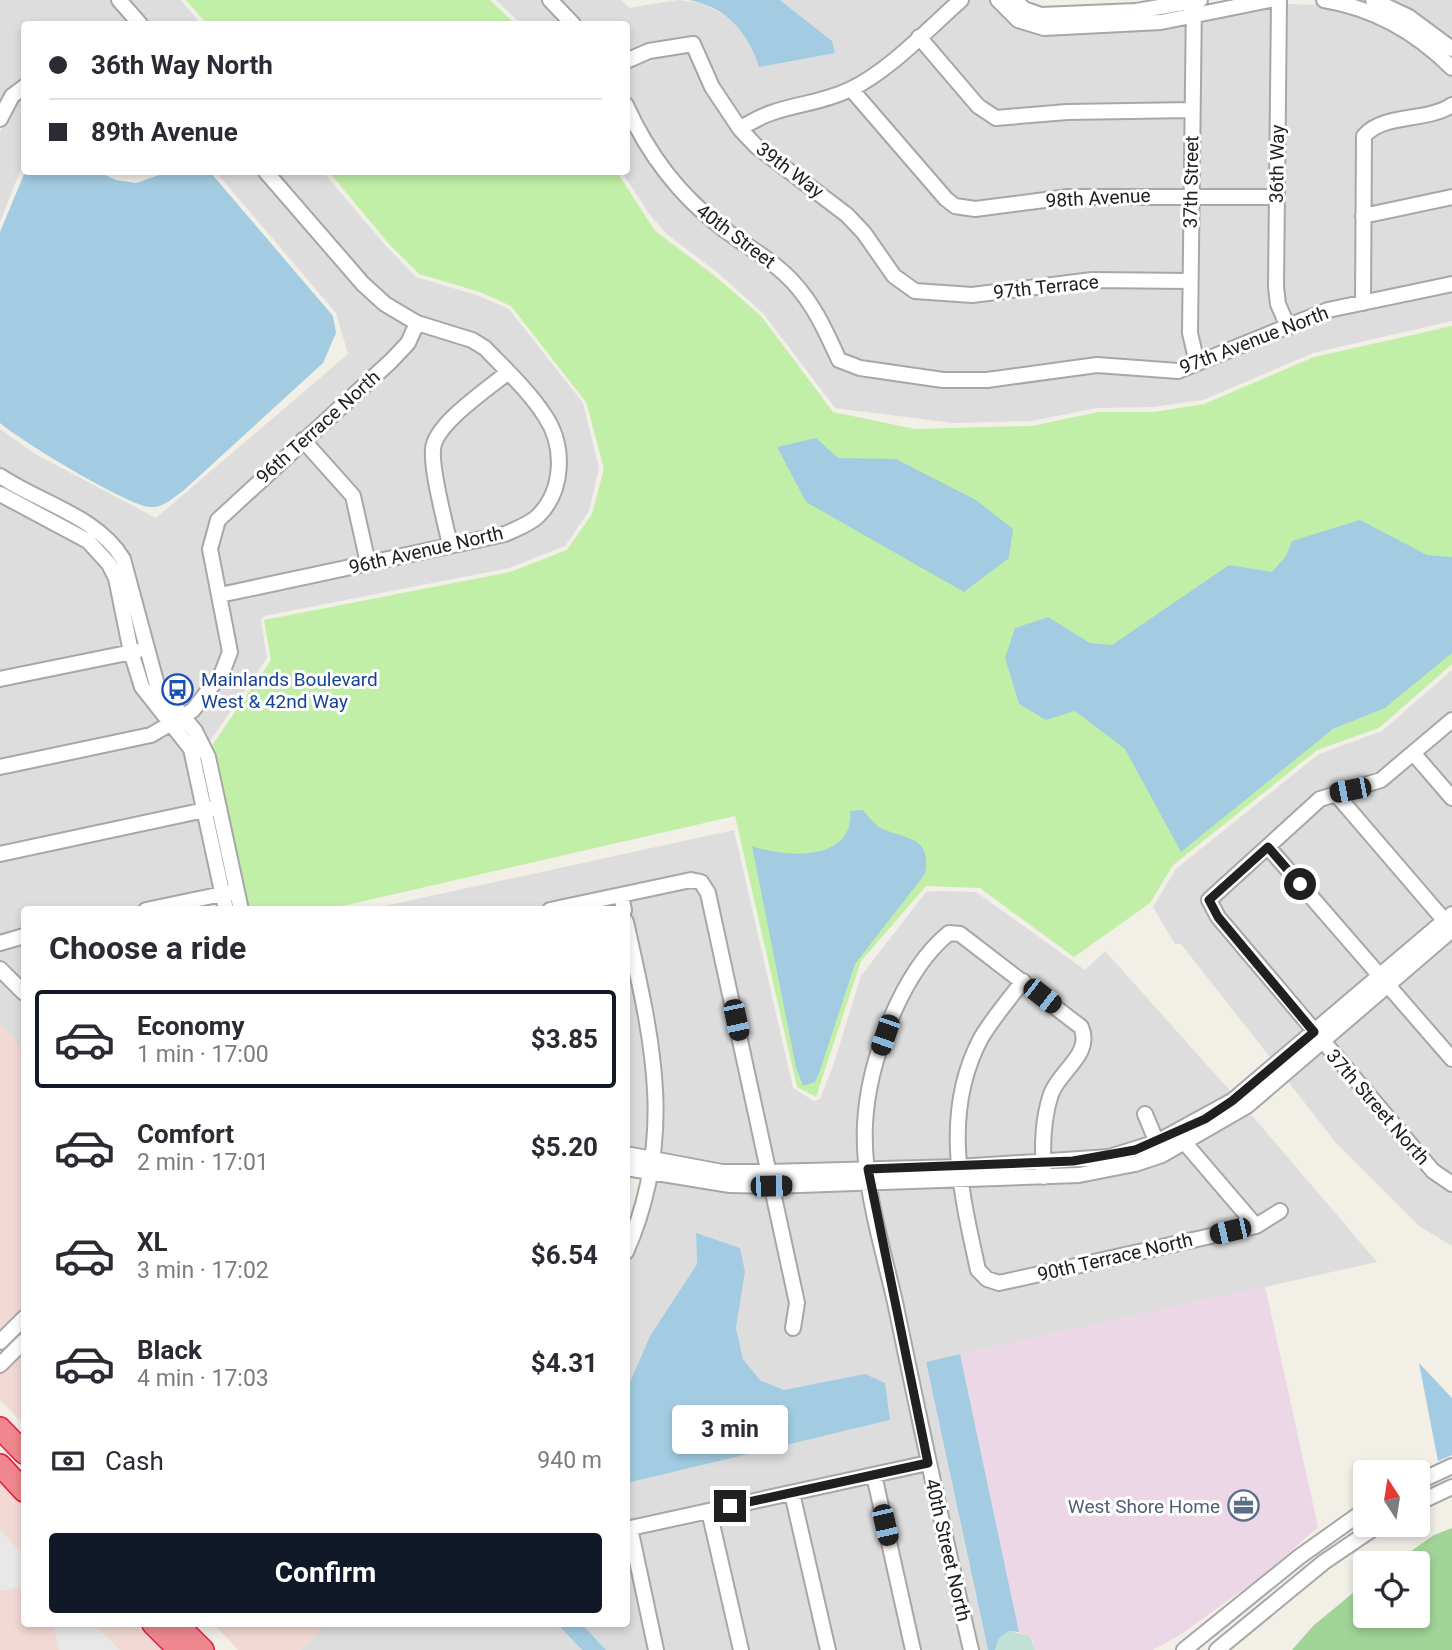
<!DOCTYPE html>
<html lang="en">
<head>
<meta charset="utf-8">
<style>
  body { margin:0; font-family:Roboto,sans-serif; background:#f2f2f3; color:#2b2b33; height:100vh; display:flex; flex-direction:column; font-size:26px; white-space:nowrap }
  * { box-sizing:border-box; margin:0 }
  p { font-size:23px; color:#7c7c81 }
  .icon { flex:none; width:38px; height:38px; fill:none; stroke:currentColor; stroke-width:2; stroke-linecap:round; stroke-linejoin:round }
  .map { position:relative; flex:1; overflow:hidden }
  .sheet { position:absolute; left:21px; top:906px; width:609px; height:721px; display:flex; flex-direction:column; background:#fff; border-radius:7px; box-shadow:0 4px 10px #0003 }
  .sheet>* { flex:none }
  .hud { position:absolute; left:21px; top:21px; width:609px; height:154px; border-radius:7px; box-shadow:0 4px 10px #0003; display:grid; align-content:center; height:154px; padding:0 28px; background:#fff }
  .needle { width:46px; rotate:348deg }
  .fabs { position:absolute; left:1353px; top:1460px; display:grid; gap:14px }
  .fabs a { display:grid; place-items:center; width:77px; height:77px; border-radius:7px; background:#fff; box-shadow:0 4px 10px #0003; font-size:35px }
  .end { position:absolute; width:32px; height:32px; margin:-16px; border:9px solid #202020; background:#fff; box-shadow:0 0 0 4px #fff }
  .from { border-radius:50% }
  .bubble { position:absolute; height:49px; border-radius:7px; background:#fff; box-shadow:0 4px 10px #0003; font-size:23px; font-weight:700; line-height:49px; text-align:center }
  .car { position:absolute; width:21px; height:42px; margin:-21px -10px; border-radius:9px; box-shadow:0 0 5px 2px #0007; background:linear-gradient(#222 24%,#8ab4d8 0 40%,#222 0 76%,#8ab4d8 0 86%,#222 0) }
  .hud b { display:flex; align-items:center; gap:24px; height:66px; font-size:26px }
  .hud b+b { border-top:2px solid #e1e1e2 }
  .hud i { width:18px; height:18px; background:#2b2b33 }
  ul { padding:0; list-style:none }
  li { display:flex; align-items:center; gap:21px; height:98px; margin:0 14px 10px; padding:0 14px; border:4px solid transparent; border-radius:7px }
  li div { flex:1 }
  li b { display:block; font-size:26px }
  li em { font-style:normal; font-weight:700 }
  li.current { border-color:#111827 }
  li>.icon { width:63px; height:63px; stroke-width:1.5 }
  h2 { padding:0 28px; font-size:32px; line-height:84px }
  .pay { display:flex; align-items:center; gap:18px; height:77px; padding:0 28px; font-size:26px }
  .pay p { margin-inline-start:auto }
  .action { display:flex; gap:14px; margin-top:auto; padding:14px 28px }
  .action a { flex:1; height:80px; border-radius:7px; background:#111827; color:#fff; font-size:28px; font-weight:700; line-height:80px; text-align:center }
  .map>svg:first-child { display:block }
  .residential { fill:#dedddd }
  .commercial { fill:#f3d9d4 }
  .industrial { fill:#ebd7e5 }
  .grass { fill:#c2efa8 }
  .forest { fill:#a1d497 }
  .wetland { fill:#c2e1d6 }
  .parking { fill:#e8e8e8 }
  .water { fill:#a3cce2 }
  .lines { fill:none; stroke-linecap:round; stroke-linejoin:round }
  .minor-casing { stroke:#a7a7a7; stroke-width:18 }
  .highway-casing { stroke:#ea1945; stroke-width:24 }
  .minor { stroke:#fff; stroke-width:14 }
  .highway { stroke:#ee888e; stroke-width:21 }
  .route { stroke:#202020; stroke-width:9 }
  .labels { text-anchor:middle; dominant-baseline:central; stroke-width:6; stroke-linejoin:round; paint-order:stroke }
  .street-label { font-size:19px; fill:#202020; stroke:#fff }
  .transit-label { font-size:19px; fill:#164399; stroke:#fff; text-anchor:start }
  .service-label { font-size:19px; fill:#4e5e75; stroke:#fff; text-anchor:end }
</style>
</head>
<body>
<div class="map">
<svg width="1452" height="1650" viewBox="0 0 1452 1650">
  <rect width="100%" height="100%" fill="#f1efe6"/>
  <path class="residential" d="M0 0H113L134 24H24V81L0 106Z
    M126 0H181L201 24H146Z
    M496 0H543L567 24H521Z
    M557 0H621L629 8 678 0 703 3 730 19 751 42 759 67 832 41 780 0H953L852 83 821 94 774 104 740 122 728 106 694 37 648 45 627 55 626 24H579Z
    M969 0H991L1005 15 1189 21 1187 105 1010 114 988 109 926 38Z
    M1387 0H1452V42L1435 28Z
    M1283 4 1325 5 1356 12 1401 32 1452 75V98L1445 104 1366 123 1358 299 1290 320 1283 303Z
    M1274 5 1272 192 1196 191 1198 19Z
    M918 44 994 123 1011 124 1068 117 1187 116 1186 190 975 204 957 201 859 91Z
    M691 49 720 112 736 132 844 219 904 292 1093 286H1185L1191 360 1177 365 943 375 861 363 843 356 826 318 670 172 636 115 627 93 626 66 650 56Z
    M24 93V161L0 222V132L15 100Z
    M850 95 943 203 1186 201 1185 276 971 289 916 286 906 281 850 211 747 130 762 120Z
    M1452 111V192L1367 210 1369 138 1374 132 1436 119Z
    M627 117 643 148 773 269 807 306 841 369 848 372 903 381 1097 371 1165 377 1329 315 1452 289V321L1313 353 1203 400 1153 407 1097 408 1032 421 953 423 835 408 763 313 717 272 668 235 650 215 622 172H626Z
    M216 172H259L411 325 404 339 388 357 302 433 209 526 223 636V660L183 711 161 683 127 557 0 470V429L35 454 156 518 348 354 336 313Z
    M272 172H323L386 246 416 277 479 296 509 309 583 403 599 468 589 511 565 546 509 568 264 616 261 621 267 658 208 744 190 719 226 677 225 600 540 522 562 447 511 369 387 300 366 280Z
    M1196 201 1271 202 1281 324 1200 356 1196 346Z
    M1452 203V279L1368 297 1367 221Z
    M420 329 482 352 500 372 429 442 444 541 372 557 361 506 310 440Z
    M507 379 541 418 553 449 552 483 534 513 504 529 454 539 438 446 456 423Z
    M303 447 349 498 362 559 223 589 215 549 218 530 231 514Z
    M0 499 73 537 95 554 111 580 125 648 0 674Z
    M128 658 164 723 150 730 0 762V685Z
    M1452 670V713L1378 776 1335 786 1207 893 1307 1032 1273 1061 1181 944H1175L1153 907 1176 869 1319 754 1382 731Z
    M1452 727V791L1421 754Z
    M171 731 187 751 199 805 0 848V773Z
    M1413 761 1452 806V907L1444 913 1344 797 1384 785Z
    M1334 799 1437 919 1379 969 1275 847 1323 804Z
    M201 816 217 890 120 910H24V931L0 937V859Z
    M734 830 793 1088 814 1101 820 1099 834 1063 861 976 926 892 939 891 976 892 1085 970 1105 951 1233 1094 1159 1135 1146 1107 1138 1112 1151 1139 1108 1152 1048 1158 1056 1095 1091 1038 1090 1031 952 928 881 1033 862 1164 772 1166 707 878 703 875 524 910H366Z
    M1268 854 1372 976 1314 1025 1218 909 1217 898Z
    M691 885 699 887 704 895 762 1166H722L659 1156 660 1059 626 899Z
    M1452 937V1051L1394 986Z
    M951 939H959L1016 982 978 1033 953 1162 872 1164 870 1125 880 1066 903 1005 921 974Z
    M24 942V986L0 962V949Z
    M626 944 650 1060 649 1154 627 1149Z
    M0 975 24 1000V1051L0 1024Z
    M1024 988 1077 1031 1080 1045 1057 1074 1038 1158 962 1161 963 1107 972 1069 986 1040Z
    M1386 992 1452 1066V1179L1329 1043Z
    M1321 1049 1452 1190V1246L1419 1226 1336 1143 1287 1080Z
    M1249 1112 1377 1262 926 1362 988 1650H975L876 1189 955 1186 982 1281 1286 1212 1281 1204 1257 1219 1193 1145Z
    M1184 1149 1247 1222 999 1278 982 1267 965 1186 1049 1182Z
    M655 1179 768 1191 792 1303 788 1332 797 1335 801 1302 777 1191 866 1189 923 1459 627 1523V1483L890 1420 818 1384 784 1390 760 1380 743 1359 736 1328 745 1272 696 1234 697 1264 650 1336 627 1389V1264Z
    M925 1469 966 1650H918L880 1479Z
    M870 1481 908 1650H832L798 1497Z
    M789 1499 823 1650H746L715 1515Z
    M706 1517 736 1650H660L636 1532Z
    M627 1535 651 1650H606L582 1624H626Z
    M328 1624H557L582 1650H300Z"/>
  <path class="commercial" d="M0 1024 24 1051V1310L0 1334Z
    M24 1349V1424L0 1400V1372Z
    M0 1478 24 1505V1624H136L161 1650H0Z
    M214 1624H328L300 1650H238Z"/>
  <path class="industrial" d="M1265 1286 1318 1527 1266 1573 1180 1635 1153 1650H1035L1032 1640 1019 1632 960 1354Z"/>
  <path class="grass" d="M186 0H490L515 24H207Z
    M329 172H617L655 231 715 276 761 316 833 412 915 429 1032 426 1098 412H1154L1204 404 1314 357 1452 326V664L1379 728 1317 750 1173 865 1150 903 1074 957 980 888 926 886 861 961 816 1097 797 1087 735 816 325 910H248L211 747 271 660 264 620 510 572 567 550 592 514 604 469 586 402 511 306 480 292 419 274 389 244Z"/>
  <path class="forest" d="M1452 1528V1650H1292L1313 1626 1365 1583V1615H1418V1563H1394L1434 1535Z"/>
  <path class="wetland" d="M1009 1631 1030 1636 1035 1650H995L999 1638Z"/>
  <path class="parking" d="M0 1530 24 1555V1586L0 1591Z
    M53 1624H94L120 1650H59Z"/>
  <path class="water" d="M689 0H780L832 41 835 53 759 67C748 32 726 7 689 0Z
    M25 172H99L116 180 136 183 168 172H210L333 316 336 333 323 363 183 491C173 498 163 508 150 507 126 505 21 441 0 423V232Z
    M816 438 838 458 896 459 976 500 1013 529 1009 558 964 592 806 502 777 447Z
    M1360 520 1427 555 1452 557V653L1385 708 1333 729 1181 852 1125 749 1075 711 1046 720 1019 704 1005 658 1015 628 1048 617 1090 643 1112 645 1229 565 1272 572 1286 556 1292 541Z
    M863 810C869 817 875 826 883 829 909 840 932 837 925 874L855 964 819 1073 815 1082 803 1086 796 1067 752 846C785 858 855 862 850 811Z
    M696 1233 740 1248 745 1272 736 1328 743 1359 760 1380 784 1390 865 1374 885 1383 890 1420 627 1483V1389L650 1336 697 1264Z
    M960 1354 1019 1632 1009 1631 999 1638 995 1650H988L926 1362Z
    M1419 1363 1452 1398V1455L1438 1461Z
    M557 1624H582L606 1650H582Z"/>
  <g class="lines">
    <defs>
      <path id="minor" d="M119 0 140 24
        M550 0 573 24
        M998 0 1018 20 1044 28 1161 22 1270 0
        M1015 0 1024 9 1041 15 1136 11 1200 0
        M1194 0 1190 333 1197 363
        M1279 0 1276 287 1278 304 1288 327
        M1324 0C1374 8 1416 32 1452 68
        M1373 0 1409 17 1452 49
        M919 37 978 106 996 118 1067 112 1192 110
        M626 61 649 51 693 44 712 87 740 129 756 146 847 215 864 233 894 276 915 291 972 295 1092 280 1190 281
        M851 89 946 199 955 206 975 209 1068 197H1276
        M626 105C648 154 679 195 721 227 745 246 772 259 793 282 815 306 826 332 839 360L860 368 943 380H987L1097 365 1178 371 1328 310 1452 284
        M0 119 12 96 24 87
        M740 129C779 102 812 108 851 89 889 71 929 28 961 0
        M1363 216 1452 197
        M1363 303 1364 136C1383 113 1427 122 1452 105
        M303 440 353 496 368 563
        M0 476C40 503 97 516 123 559L157 685 195 731 208 757 241 910
        M0 494 88 541 109 564 116 578 131 652 142 687 191 749 226 910
        M450 545C446 525 428 461 434 444 441 420 488 389 508 372
        M220 595 505 534C516 529 530 524 538 516 564 490 565 446 545 416 529 391 505 369 485 348L472 340 417 323 385 304 363 284 266 172
        M0 679 137 651
        M1452 720 1381 780 1320 799 1209 900 1218 917 1433 1171 1452 1184
        M1414 754 1452 798
        M0 767 151 735 193 710 222 673 230 652 210 549 218 520 391 361 408 343 417 323
        M1335 793 1450 927
        M1268 847 1452 1059
        M0 854 214 808
        M621 895 624 910
        M146 910 232 892
        M550 910 691 880 701 882 708 893 797 1303 793 1328
        M626 922C652 1039 677 1136 626 1252
        M0 943 24 936
        M0 969 24 993
        M1023 981C1009 999 993 1018 981 1038 941 1113 961 1192 978 1270L987 1279 999 1283 1256 1226 1280 1211
        M1145 1114 1160 1150
        M1185 1143 1256 1226
        M626 1154 722 1172H768L958 1167 1109 1157 1157 1142 1232 1101 1452 914
        M626 1168 730 1185 771 1186 1079 1175 1135 1164 1162 1155 1247 1106 1452 930
        M0 1342 24 1318
        M0 1365 24 1341
        M874 1475 913 1650
        M1418 1482 1452 1466
        M792 1493 828 1650
        M1418 1503 1452 1487
        M709 1511 741 1650
        M630 1528 656 1650
        M626 1529 928 1463
        M971 1650C944 1534 919 1418 895 1302 882 1245 862 1183 865 1124 868 1063 901 972 949 933L960 934 1081 1027C1093 1054 1060 1070 1051 1094 1042 1121 1042 1149 1044 1177
        M1184 1650 1299 1557 1365 1510
        M1217 1650 1324 1562 1380 1524"/>
      <path id="highway" d="M0 1428 24 1453
        M0 1465 24 1491
        M153 1624 179 1650
        M177 1624 203 1650"/>
    </defs>
    <use href="#minor" class="minor-casing"/>
    <use href="#highway" class="highway-casing"/>
    <use href="#minor" class="minor"/>
    <use href="#highway" class="highway"/>
  </g>
  <g class="lines">
    <path class="route" d="M730 1506 928 1463 868 1169 1073 1161 1135 1150 1205 1119 1232 1101 1314 1032 1218 917 1209 900 1268 847 1300 884"/>
  </g>
  <defs>
    <symbol id="bus-ring" viewBox="-11 -11 22 22"><circle r="9.5" fill="#fff" stroke="#1a4fb4" stroke-width="1.5"/><path d="M-5-6H5V4H4V6H2V4H-2V6H-4V4H-5ZM-3.5-4V0h7V-4ZM-3.5 1.2v1.5H-2V1.2ZM2 1.2v1.5H3.5V1.2Z" fill="#1a4fb4"/></symbol>
    <symbol id="office-ring" viewBox="-11 -11 22 22"><circle r="9.5" fill="#fff" stroke="#5c6f8a" stroke-width="1.5"/><path d="M-6-3h4V-5.5h4V-3h4V5H-6ZM-1-4.5V-3h2v-1.5ZM-6 0V1H6V0Z" fill="#5c6f8a"/></symbol>
  </defs>
  <g fill-rule="evenodd">
    <use href="#bus-ring" x="160" y="672" width="35" height="35"/>
    <use href="#office-ring" x="1226" y="1488" width="35" height="35"/>
  </g>
  <g class="labels">
    <g class="street-label">
      <text transform="translate(1277 164) rotate(-89)">36th Way</text>
      <text transform="translate(790 170) rotate(37)">39th Way</text>
      <text transform="translate(1191 182) rotate(-89)">37th Street</text>
      <text transform="translate(1098 198) rotate(-3)">98th Avenue</text>
      <text transform="translate(736 236) rotate(37)">40th Street</text>
      <text transform="translate(1046 287) rotate(-6)">97th Terrace</text>
      <text transform="translate(1254 340) rotate(-21)">97th Avenue North</text>
      <text transform="translate(318 427) rotate(-42)">96th Terrace North</text>
      <text transform="translate(426 550) rotate(-13)">96th Avenue North</text>
      <text transform="translate(1378 1107) rotate(49)">37th Street North</text>
      <text transform="translate(1115 1257) rotate(-13)">90th Terrace North</text>
      <text transform="translate(948 1550) rotate(77)">40th Street North</text>
    </g>
    <g class="transit-label">
      <text x="201" y="679">Mainlands Boulevard<tspan x="201" dy="22">West &amp; 42nd Way</tspan></text>
    </g>
    <g class="service-label">
      <text x="1220" y="1506">West Shore Home</text>
    </g>
  </g>
</svg>
<div class="fabs">
<a><svg class="needle" viewBox="-14 -14 28 28"><path d="M0-13l5 13h-10z" fill="#e53935"/><path d="M0 13l5-13h-10z" fill="#7c7c81"/></svg></a>
<a><svg class="icon" aria-label="locate" viewBox="0 0 24 24"><circle cx="12" cy="12" r="6"/><path d="M12 2v4M12 18v4M2 12h4M18 12h4"/></svg></a>
</div>
<i class="end from" style="left:1300px;top:884px"></i>
<i class="end" style="left:730px;top:1506px"></i>
<div class="bubble" style="left:672px;top:1405px;width:116px">3 min</div>
<i class="car" style="left:1350px;top:790px;rotate:259deg"></i>
<i class="car" style="left:1042px;top:996px;rotate:128deg"></i>
<i class="car" style="left:736px;top:1020px;rotate:168deg"></i>
<i class="car" style="left:885px;top:1035px;rotate:199deg"></i>
<i class="car" style="left:771px;top:1186px;rotate:89deg"></i>
<i class="car" style="left:1230px;top:1231px;rotate:257deg"></i>
<i class="car" style="left:885px;top:1525px;rotate:167deg"></i>
<div class="hud">
<b><i class="from"></i>36th Way North</b>
<b><i></i>89th Avenue</b>
</div>
<section class="sheet">
<h2>Choose a ride</h2>
<ul>
<li class="current"><svg class="icon" aria-label="car" viewBox="0 0 24 24"><path d="M5 17H2v-5l4-1 3-4h7l3 4 3 1v5h-3M9 17h6M6 11h13"/><circle cx="7" cy="17" r="2"/><circle cx="17" cy="17" r="2"/></svg><div><b>Economy</b><p>1 min · 17:00</p></div><em>$3.85</em></li>
<li><svg class="icon" aria-label="car" viewBox="0 0 24 24"><path d="M5 17H2v-5l4-1 3-4h7l3 4 3 1v5h-3M9 17h6M6 11h13"/><circle cx="7" cy="17" r="2"/><circle cx="17" cy="17" r="2"/></svg><div><b>Comfort</b><p>2 min · 17:01</p></div><em>$5.20</em></li>
<li><svg class="icon" aria-label="car" viewBox="0 0 24 24"><path d="M5 17H2v-5l4-1 3-4h7l3 4 3 1v5h-3M9 17h6M6 11h13"/><circle cx="7" cy="17" r="2"/><circle cx="17" cy="17" r="2"/></svg><div><b>XL</b><p>3 min · 17:02</p></div><em>$6.54</em></li>
<li><svg class="icon" aria-label="car" viewBox="0 0 24 24"><path d="M5 17H2v-5l4-1 3-4h7l3 4 3 1v5h-3M9 17h6M6 11h13"/><circle cx="7" cy="17" r="2"/><circle cx="17" cy="17" r="2"/></svg><div><b>Black</b><p>4 min · 17:03</p></div><em>$4.31</em></li>
</ul>
<div class="pay"><svg class="icon" aria-label="cash" viewBox="0 0 24 24"><path d="M3 7h18v10H3z"/><circle cx="12" cy="12" r="2"/></svg>Cash<p>940 m</p></div>
<div class="action"><a>Confirm</a></div>
</section>
</div>
</body>
</html>
